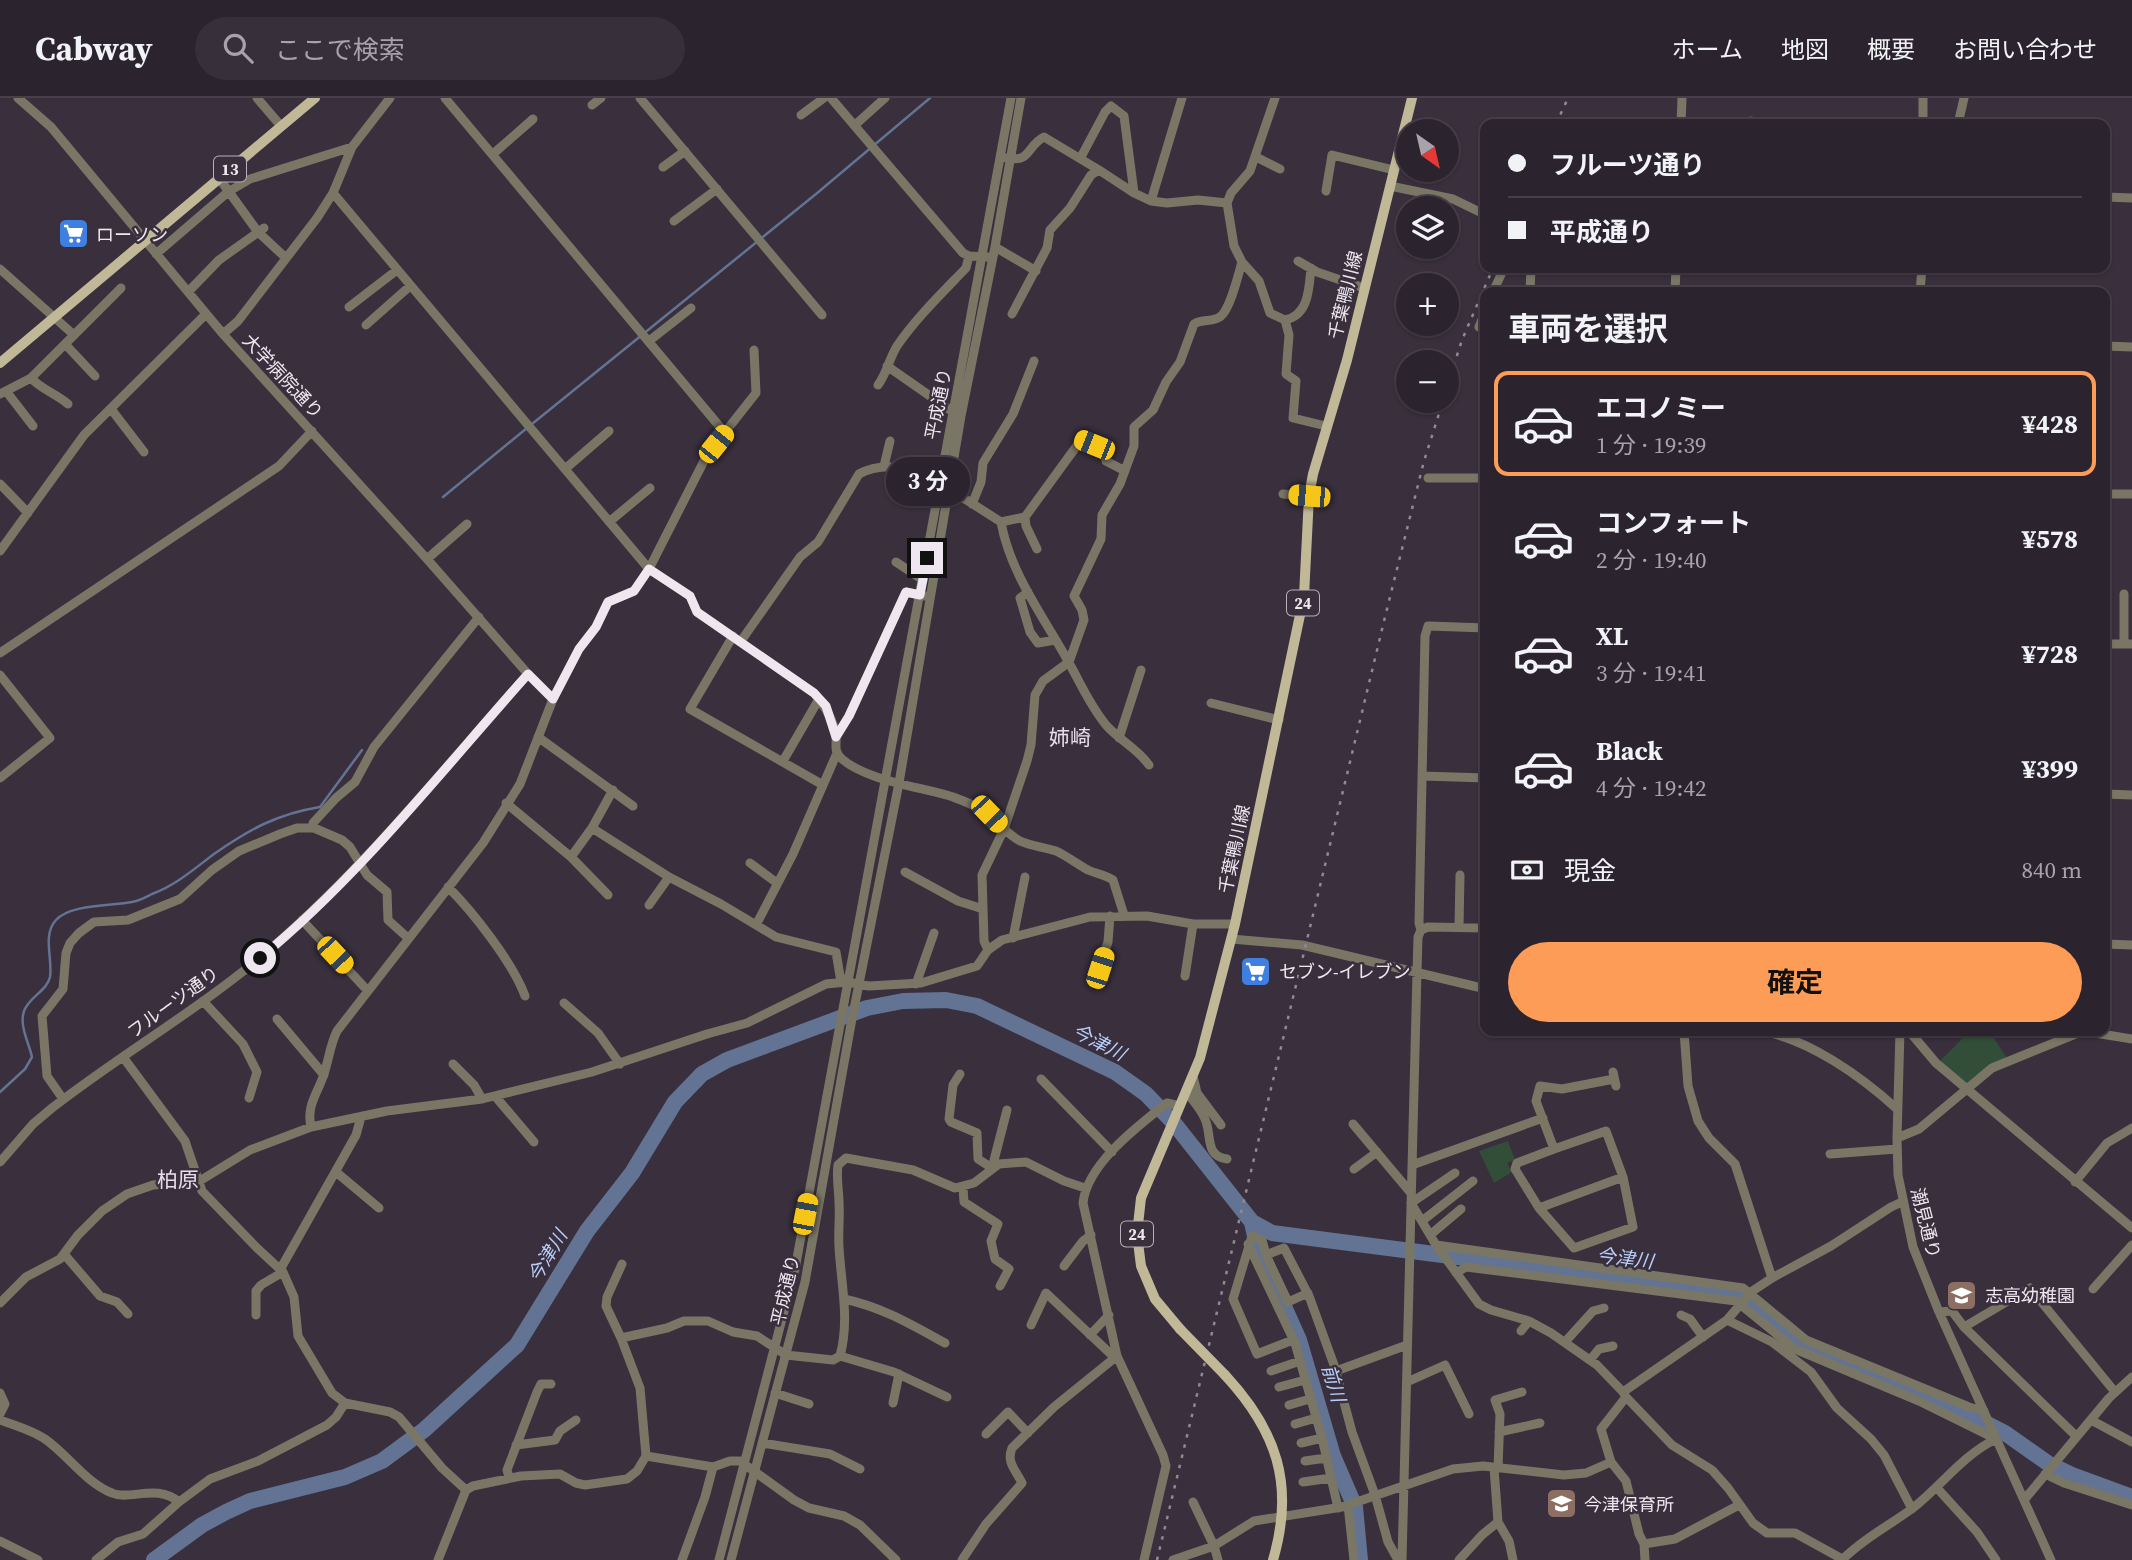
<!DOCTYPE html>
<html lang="ja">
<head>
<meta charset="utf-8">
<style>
  body { margin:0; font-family:"Source Serif 4","Noto Sans JP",serif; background:#372f3a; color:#f1f3f6; height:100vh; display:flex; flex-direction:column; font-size:26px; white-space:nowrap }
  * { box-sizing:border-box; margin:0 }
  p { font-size:23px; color:#a6a4aa }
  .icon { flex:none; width:38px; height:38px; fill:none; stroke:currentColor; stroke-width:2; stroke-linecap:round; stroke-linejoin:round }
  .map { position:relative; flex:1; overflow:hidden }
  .panel { position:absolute; left:1480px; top:189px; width:630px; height:749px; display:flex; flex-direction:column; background:#2b232e; border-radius:14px; box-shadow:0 2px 5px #0004,0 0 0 2px #47404a }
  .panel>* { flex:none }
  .banner { position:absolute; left:1480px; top:21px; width:630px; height:154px; border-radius:14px; box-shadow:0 2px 5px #0004,0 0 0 2px #47404a; display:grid; align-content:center; height:154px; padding:0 28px; background:#2b232e }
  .needle { width:46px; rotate:146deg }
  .tools { position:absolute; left:1396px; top:21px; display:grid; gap:14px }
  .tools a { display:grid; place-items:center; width:63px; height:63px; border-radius:50%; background:#2b232e; box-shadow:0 2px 5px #0004,0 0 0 2px #47404a; font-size:35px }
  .end { position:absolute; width:32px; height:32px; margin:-16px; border:9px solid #eee7f0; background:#111; box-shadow:0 0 0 4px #111 }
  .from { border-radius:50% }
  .bubble { position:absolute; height:49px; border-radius:24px; background:#2b232e; box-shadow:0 2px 5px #0004,0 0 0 2px #47404a; font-size:23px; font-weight:700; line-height:49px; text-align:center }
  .car { position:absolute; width:21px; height:42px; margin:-21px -10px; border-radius:9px; box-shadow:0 0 5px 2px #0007; background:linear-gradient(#f5c518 24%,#345 0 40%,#f5c518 0 76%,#345 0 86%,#f5c518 0) }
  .banner b { display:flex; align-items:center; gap:24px; height:66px; font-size:26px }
  .banner b+b { border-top:2px solid #47404a }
  .banner i { width:18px; height:18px; background:#f1f3f6 }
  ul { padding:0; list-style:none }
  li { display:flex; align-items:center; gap:21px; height:105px; margin:0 14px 10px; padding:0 14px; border:4px solid transparent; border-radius:14px }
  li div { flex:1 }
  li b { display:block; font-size:26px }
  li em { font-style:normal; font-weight:700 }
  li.current { border-color:#fd9c56 }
  li>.icon { width:63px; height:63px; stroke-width:1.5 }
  h2 { padding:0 28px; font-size:32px; line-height:84px }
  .pay { display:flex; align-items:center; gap:18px; height:77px; padding:0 28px; font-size:26px }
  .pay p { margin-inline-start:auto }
  .cta { display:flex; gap:14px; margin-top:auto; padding:14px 28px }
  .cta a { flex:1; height:80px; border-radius:42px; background:#fd9c56; color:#111; font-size:28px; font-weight:700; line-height:80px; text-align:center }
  header { display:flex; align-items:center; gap:42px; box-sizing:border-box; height:98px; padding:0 35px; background:#2b232e; border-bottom:2px solid #47404a }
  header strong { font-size:33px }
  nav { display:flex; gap:38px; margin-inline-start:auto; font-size:24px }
  .search { width:490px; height:63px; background:#372f3a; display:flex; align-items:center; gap:18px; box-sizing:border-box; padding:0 24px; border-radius:38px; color:#a6a4aa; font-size:26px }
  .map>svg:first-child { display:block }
  .green { fill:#324e38 }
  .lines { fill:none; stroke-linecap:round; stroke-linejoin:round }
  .stream { stroke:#637393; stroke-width:2.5 }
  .river { stroke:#637393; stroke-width:16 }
  .minor { stroke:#7a7666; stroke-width:9 }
  .major { stroke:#c1b897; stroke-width:10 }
  .rail { stroke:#918994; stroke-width:2.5; stroke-dasharray:3.5 7; stroke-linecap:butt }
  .major-bridge { stroke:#c1b897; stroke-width:10 }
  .route { stroke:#eee7f0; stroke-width:9 }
  .labels { text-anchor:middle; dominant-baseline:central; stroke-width:5; stroke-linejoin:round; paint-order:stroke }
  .shield { fill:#392f3d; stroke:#b8b0ba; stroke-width:2 }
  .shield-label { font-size:16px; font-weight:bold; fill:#eee7f0 }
  .poi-label { font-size:18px; fill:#eee7f0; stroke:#392f3d; text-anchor:start }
  .street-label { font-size:18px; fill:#eee7f0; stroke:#392f3d }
  .water-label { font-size:19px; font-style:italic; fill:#b8cffc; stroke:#392f3d }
  .quarter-label { font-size:21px; fill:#e9dced; stroke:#392f3d }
</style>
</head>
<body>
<header>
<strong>Cabway</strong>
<div class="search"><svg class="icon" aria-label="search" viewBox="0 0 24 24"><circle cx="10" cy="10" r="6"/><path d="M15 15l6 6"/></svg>ここで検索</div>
<nav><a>ホーム</a><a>地図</a><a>概要</a><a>お問い合わせ</a></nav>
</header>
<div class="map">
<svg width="2132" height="1462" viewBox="0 0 2132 1462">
  <rect width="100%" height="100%" fill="#392f3d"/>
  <path class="green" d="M1970 933H1989L2007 960 1989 968 1967 985 1939 964Z
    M1508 1043 1515 1062 1507 1065 1512 1074 1494 1085 1479 1053Z"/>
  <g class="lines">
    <path class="stream" d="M532 326 816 96 930 0
      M443 399 527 330
      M0 994 25 971 32 959C29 945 19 928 24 913 29 899 47 893 50 879 53 862 42 837 56 822 70 806 112 808 132 804 139 803 146 799 152 796 176 787 194 771 214 756 250 731 277 716 320 709L362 652"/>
    <path class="river" d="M1252 1124 1257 1148 1299 1242 1333 1358 1355 1409 1360 1462
      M154 1462 202 1427 226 1414 250 1403 345 1379 382 1363 424 1332 517 1247 587 1133 632 1075 675 1004 702 976 727 962 867 910 903 903 946 902 977 908 1115 974 1146 996 1173 1024 1252 1124 1272 1135 1744 1196 1800 1245 1976 1320 2005 1335 2049 1366 2072 1377 2132 1399"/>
    <path class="minor" d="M18 0 51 29 223 236 427 461 528 576 553 601
      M257 0 281 28
      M445 0 725 335
      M640 0 822 217
      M831 0 963 155 969 158 988 159
      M1275 0 1250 73 1231 95 1227 105 1234 148 1242 164 1259 183 1270 215 1285 222C1309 217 1309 190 1311 170
      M592 7 601 0
      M801 17 824 0
      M1681 26 1682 0
      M1751 26V23
      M1923 26V0
      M1958 26 1964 0
      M855 27 885 0
      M493 56 533 21
      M1081 59 1105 14 1111 8 1124 18 1134 95
      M1256 59 1280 71
      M1006 60C1032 65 1026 48 1044 39L1099 72
      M663 69 685 53
      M219 80 258 134 286 160
      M1390 88 1453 101 1486 117
      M1326 93 1332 57 1394 72
      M333 95 649 471 690 498 697 514 814 595C824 607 833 620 836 637 837 647 833 653 842 661 867 683 922 689 953 699 966 704 981 709 991 718 1001 727 1008 737 1020 743 1031 748 1044 749 1056 753 1067 758 1077 766 1088 772 1097 776 1106 777 1113 782L1124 817
      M2105 99 2132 100
      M1151 103 1182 0
      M674 123 717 91
      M995 149 1036 173
      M156 156 228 94 250 81 352 49
      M1298 163 1317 174 1364 190
      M0 171 74 237
      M188 194 219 162 264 130
      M1493 194 1504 170
      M1530 194 1531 170
      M1675 194 1676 170
      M1920 194 1922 170
      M349 209 397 172
      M1486 212 1479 229 1486 232
      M1012 216 1047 150 1050 132 1070 110 1091 77 1099 72 1134 95 1151 103 1167 105 1198 102 1227 105
      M1285 222 1289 237 1286 276 1296 283 1293 320 1326 328
      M366 227 410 188
      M223 236 238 223 317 120 333 95 352 49 390 0
      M649 243 691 210
      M66 247 95 278
      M2105 248 2132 249
      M887 268 953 314
      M31 280C41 291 56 296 68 306
      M878 287C887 275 889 261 897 248 916 220 943 194 966 170L969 158
      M6 293 33 328
      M0 296 31 280 121 190
      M111 311 144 354
      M884 368 890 343
      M565 371 609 333
      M1428 380H1486
      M0 386 28 415
      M942 396 965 401 1001 424C1010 475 1043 518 1068 563 1081 586 1089 606 1106 627 1119 642 1137 650 1149 667
      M1283 396 1309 398
      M2105 396H2132
      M972 406 981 384 983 365 1013 316 1034 263
      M1025 419 1026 428 1037 451
      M609 424 650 390
      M1001 424 1025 419 1081 342 1107 352 1106 363 1125 373
      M0 453 84 337 206 216
      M427 461 467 426
      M896 464 923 482
      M1028 494 1020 500 1030 534 1038 545 1055 542
      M2124 496V546
      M733 538 690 611 823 687
      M741 543 800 459 818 444 859 376C883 362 914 371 941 378
      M2105 546H2132
      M0 555 279 368 312 333
      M0 577 50 640 0 680
      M1211 605 1279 622
      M538 639 633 708
      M836 639 849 618 906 494 925 498
      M1119 640 1141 572
      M783 663 819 601
      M1422 678 1486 680
      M2105 696 2132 697
      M506 705 571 759 592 730 669 779 721 806 776 839 836 854 841 884
      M314 730 313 725 336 700 355 684 374 649 479 519
      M592 730 613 692
      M571 759 608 797
      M750 765 777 785
      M905 774 958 803 983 811
      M448 789C473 814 513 865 525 898
      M649 807 669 779
      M302 822 367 892
      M756 827 793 756 837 655
      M1459 829 1460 777
      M1421 832 1428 829 1486 830
      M1013 840 1025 779
      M1231 841 1302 847 1486 891
      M2105 846 2132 847
      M988 852 984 843 982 777 1004 731 1027 663 1031 647 1035 597 1043 583 1069 564 1084 522 1082 512 1074 498 1101 441 1102 417 1120 386 1134 348V329L1153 312 1166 284 1180 264 1194 226C1202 220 1214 225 1221 218 1231 209 1238 177 1242 164
      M1099 870 1108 844 1110 818
      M1185 878 1193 826
      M916 886 934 835
      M203 903 243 946 257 974 249 1000
      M564 905 598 935 620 966
      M277 921 324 977
      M1654 933H1666
      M1684 933 1688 988 1698 1023 1709 1040 1735 1066 1772 1180
      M1761 933C1809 941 1862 979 1897 1011
      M1900 933 1897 1040 1898 1077 1913 1149 1939 1214 2051 1462
      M1909 933 1936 965 2132 1130
      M123 959 185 1043 202 1093 257 1150 283 1174 294 1199 298 1238 332 1295 345 1305 390 1314 399 1319 442 1370 466 1392
      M453 966 474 987 482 1001
      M1613 974 1616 988
      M960 976 953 987 949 1021 951 1024 977 1035 978 1061 992 1070 1007 1012
      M1193 978 1197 995 1221 1027
      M1041 981 1112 1054
      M1187 994C1192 1002 1200 1010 1204 1019 1213 1034 1203 1058 1227 1061
      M495 998 534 1044
      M63 1001 47 978 42 918 63 891 66 855 70 845 79 835 94 824 128 822 180 801 212 772 239 753 280 736 297 730H314L342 742 350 749 367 777 387 794 388 822 408 840
      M1353 1026 1411 1095
      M311 1029C306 1007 318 995 324 976 329 961 330 947 337 933L483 745 520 686 553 601 579 551 596 529 608 504 634 493 649 471 707 357 756 295 754 252
      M1897 1040 1919 1031 1992 970 2083 933 2132 941
      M1554 1051 1517 1065 1515 1071 1539 1110 1574 1150 1633 1129 1623 1079 1606 1033 1554 1051 1536 1003 1540 988 1562 991 1614 981
      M1830 1056 1897 1051
      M0 1064 33 1026 52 1010C124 954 205 908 275 847 368 766 446 668 528 576
      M1412 1067 1543 1020
      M1354 1071 1377 1054
      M336 1074 379 1110
      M1455 1075 1411 1105 1436 1147 1479 1206 1491 1212 1529 1223 1551 1235 1597 1267 1623 1294 1626 1299 1672 1347 1712 1372 1728 1390 1753 1425 1767 1435H1795L1844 1462
      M2075 1084 2107 1045 2132 1030
      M963 1090 964 1104 998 1126 991 1143 995 1161 1009 1171 1000 1188
      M1539 1110 1623 1079
      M1422 1123 1473 1083
      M1430 1137 1461 1111
      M1248 1146 1295 1245 1322 1340 1338 1410
      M1436 1147 1743 1190 1806 1242 1969 1309 1984 1313
      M64 1156 100 1198 117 1204 128 1216
      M1266 1157 1284 1150 1309 1198 1334 1267 1352 1334 1375 1397 1388 1444 1398 1462
      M1064 1168 1083 1143 1091 1137
      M281 1170 356 1037 361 1019
      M1456 1175 1466 1169 1736 1203 1795 1251 1919 1303 1996 1341
      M2093 1191 2132 1147
      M844 1201C882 1209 912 1227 945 1245
      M0 1205 26 1179 60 1161 78 1137 102 1113 127 1096 153 1087 198 1084 250 1052 311 1029 387 1013 482 1001 592 974 707 936 747 925 826 886 847 884 869 888 921 885 977 868 988 852 1002 842 1090 819 1147 818 1193 826H1235
      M1939 1214 1952 1213 1964 1229 2076 1338
      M256 1217V1193L261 1187 283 1174
      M1681 1217 1690 1221 1703 1239
      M1727 1222 1772 1244 1811 1274 1837 1310 1871 1341 1884 1357 1912 1411
      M1031 1227 1046 1195 1115 1260
      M1964 1229 2030 1190 2115 1294
      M1521 1233 1529 1223
      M1090 1237 1109 1217
      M621 1240 667 1230 684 1223H708L733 1234 757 1238 786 1257 833 1262 840 1258C850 1221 841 1186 839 1149 838 1134 840 1120 839 1105 839 1092 836 1080 838 1067L846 1060 913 1072 955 1090 974 1085 999 1066 1026 1064 1064 1083 1085 1090
      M1293 1242 1257 1256 1233 1201 1252 1138 1262 1142 1266 1157 1288 1204 1308 1195
      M1565 1244 1593 1213 1604 1210
      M840 1258 894 1274 947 1299
      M1590 1262 1599 1251 1613 1248
      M1271 1273 1300 1263
      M1336 1273 1407 1247
      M1407 1284 1445 1267 1469 1316
      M1279 1289 1305 1282
      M1623 1294 1727 1222 1751 1194 1772 1180 1831 1148 1891 1109 1902 1104
      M0 1295 5 1306 0 1316
      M775 1295 809 1306
      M1626 1299 1601 1331 1611 1364 1626 1383 1639 1436 1644 1446 1675 1441 1739 1407
      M893 1305 899 1276
      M1289 1307 1310 1301
      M0 1322C14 1327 32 1332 45 1341 68 1357 85 1384 112 1395 130 1403 157 1385 179 1404L210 1381 258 1363 327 1327 336 1319 345 1305
      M2091 1322 2132 1344
      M1295 1326 1316 1320
      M1499 1334 1540 1325
      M986 1336 1008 1314 1028 1335
      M762 1345 830 1356 860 1371
      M1301 1345 1322 1340
      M516 1347 555 1342 560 1333 576 1322
      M646 1358 713 1369 730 1363H740L794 1402 809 1410 844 1418 860 1427 896 1462
      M1305 1363 1326 1360
      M1494 1370 1498 1424 1509 1443 1513 1462
      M1498 1370 1500 1316 1495 1302 1522 1294
      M2045 1376 2064 1385 2132 1407
      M509 1379 507 1372 537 1294 541 1286H551
      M1303 1384 1331 1380
      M1937 1390 1977 1434 1996 1462
      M2024 1402 2109 1300 2132 1279
      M1193 1404 1214 1448 1218 1462
      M1348 1407 1354 1462
      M0 1443 38 1462
      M1644 1446 1645 1462
      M1843 1461C1864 1440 1890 1427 1913 1410 1942 1387 1963 1357 1996 1341
      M96 1462 118 1444 143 1436 179 1404
      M438 1462 466 1392 473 1388 521 1378 560 1376 576 1385 585 1387 627 1381 637 1373 646 1358 640 1290 621 1240 606 1208 607 1199 622 1166
      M682 1462 705 1399 713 1369
      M719 1462 795 1171 1011 0
      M731 1462 805 1184 851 926 899 685 961 318 995 149 1021 0
      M962 1462 986 1426 1022 1385C1016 1372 1006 1365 1012 1350L1054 1309 1117 1258
      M1144 1462 1166 1368 1163 1357 1117 1258 1083 1105C1087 1066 1138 1028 1167 1005L1180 1008
      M1173 1462 1214 1448 1254 1423 1342 1409 1453 1371 1483 1368 1564 1377 1586 1375 1611 1364
      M1402 1462 1417 874 1418 839 1421 832 1419 825 1425 538 1428 528 1486 530
      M1459 1462 1482 1437 1498 1424"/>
    <path class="major" d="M0 265 315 0
      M1180 1231 1155 1201 1141 1168 1137 1136 1141 1100 1200 960 1235 826 1304 498 1309 398 1313 376 1347 262 1412 0
      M1225 1277C1277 1333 1295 1387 1273 1462"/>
    <path class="rail" d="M1556 26 1568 0
      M1447 288 1462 242 1493 170
      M1157 1462 1386 515 1424 363 1443 303"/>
    <path class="major-bridge" d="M1180 1231 1225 1277"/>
  </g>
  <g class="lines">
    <path class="route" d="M260 860C358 780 444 670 528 576L553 601 579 551 596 529 608 504 634 493 649 471 690 498 697 514 814 595 826 608 836 639 849 618 906 494 920 497 927 460"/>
  </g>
  <defs>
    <symbol id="supermarket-square" viewBox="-11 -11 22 22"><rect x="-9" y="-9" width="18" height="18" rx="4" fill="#3f7fe0" stroke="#392f3d"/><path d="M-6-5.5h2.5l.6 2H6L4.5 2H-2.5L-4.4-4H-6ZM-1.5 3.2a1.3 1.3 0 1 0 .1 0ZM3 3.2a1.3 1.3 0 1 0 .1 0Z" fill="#fff"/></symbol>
    <symbol id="school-square" viewBox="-11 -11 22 22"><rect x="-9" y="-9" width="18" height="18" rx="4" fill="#8d6e63" stroke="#392f3d"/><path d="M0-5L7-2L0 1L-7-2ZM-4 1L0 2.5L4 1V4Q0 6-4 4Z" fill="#fff"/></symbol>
  </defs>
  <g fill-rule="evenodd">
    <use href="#supermarket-square" x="56" y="118" width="35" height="35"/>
    <use href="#supermarket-square" x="1238" y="856" width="35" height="35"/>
    <use href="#school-square" x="1944" y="1180" width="35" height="35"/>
    <use href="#school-square" x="1544" y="1388" width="35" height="35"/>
  </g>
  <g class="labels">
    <g class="shield">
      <rect x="214" y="58.5" width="32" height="25" rx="5"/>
      <rect x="1287" y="492.5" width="32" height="25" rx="5"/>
      <rect x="1121" y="1123.5" width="32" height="25" rx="5"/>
    </g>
    <g class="shield-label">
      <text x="230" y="71">13</text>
      <text x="1303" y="505">24</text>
      <text x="1137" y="1136">24</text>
    </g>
    <g class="poi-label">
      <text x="96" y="136">ローソン</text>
      <text x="1279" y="873">セブン-イレブン</text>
      <text x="1985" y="1197">志高幼稚園</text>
      <text x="1584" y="1406">今津保育所</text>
    </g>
    <g class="street-label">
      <text transform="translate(1345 197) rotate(-76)">千葉鴨川線</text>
      <text transform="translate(283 278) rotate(47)">大学病院通り</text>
      <text transform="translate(938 306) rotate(-79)">平成通り</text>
      <text transform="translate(1234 751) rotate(-78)">千葉鴨川線</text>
      <text transform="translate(173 904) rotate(-36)">フルーツ通り</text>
      <text transform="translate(1926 1125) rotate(76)">潮見通り</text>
      <text transform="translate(785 1192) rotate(-77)">平成通り</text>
    </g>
    <g class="water-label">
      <text transform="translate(1099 944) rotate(27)">今津川</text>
      <text transform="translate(547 1158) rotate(-59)">今津川</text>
      <text transform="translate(1625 1160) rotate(7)">今津川</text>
      <text transform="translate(1334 1285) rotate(73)">前川</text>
    </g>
    <g class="quarter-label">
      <text x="1070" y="639">姉崎</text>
      <text x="178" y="1081">柏原</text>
    </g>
  </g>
</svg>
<div class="tools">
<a><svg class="needle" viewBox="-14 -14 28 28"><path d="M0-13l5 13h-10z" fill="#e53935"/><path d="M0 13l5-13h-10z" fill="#a6a4aa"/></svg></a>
<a><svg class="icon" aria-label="layers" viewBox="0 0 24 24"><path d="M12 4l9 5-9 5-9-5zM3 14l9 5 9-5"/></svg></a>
<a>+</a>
<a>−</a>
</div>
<i class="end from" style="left:260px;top:860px"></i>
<i class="end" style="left:927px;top:460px"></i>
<div class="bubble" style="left:886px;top:359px;width:84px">3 分</div>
<i class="car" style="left:716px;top:346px;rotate:39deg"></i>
<i class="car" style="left:1094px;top:347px;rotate:292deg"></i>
<i class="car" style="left:1309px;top:398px;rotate:275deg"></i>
<i class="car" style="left:989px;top:716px;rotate:136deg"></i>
<i class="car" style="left:335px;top:857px;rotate:137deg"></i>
<i class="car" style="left:1100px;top:870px;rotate:18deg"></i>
<i class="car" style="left:805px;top:1116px;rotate:11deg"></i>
<div class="banner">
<b><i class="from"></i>フルーツ通り</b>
<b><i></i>平成通り</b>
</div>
<section class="panel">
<h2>車両を選択</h2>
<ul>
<li class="current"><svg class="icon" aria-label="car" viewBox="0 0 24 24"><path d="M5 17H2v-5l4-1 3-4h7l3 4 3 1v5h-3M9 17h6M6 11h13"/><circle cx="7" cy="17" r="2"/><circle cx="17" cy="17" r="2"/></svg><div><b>エコノミー</b><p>1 分 · 19:39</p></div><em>¥428</em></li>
<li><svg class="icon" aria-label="car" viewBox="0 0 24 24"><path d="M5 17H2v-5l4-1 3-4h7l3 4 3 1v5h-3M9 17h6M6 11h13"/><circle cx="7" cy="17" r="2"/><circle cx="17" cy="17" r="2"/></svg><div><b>コンフォート</b><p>2 分 · 19:40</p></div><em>¥578</em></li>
<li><svg class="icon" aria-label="car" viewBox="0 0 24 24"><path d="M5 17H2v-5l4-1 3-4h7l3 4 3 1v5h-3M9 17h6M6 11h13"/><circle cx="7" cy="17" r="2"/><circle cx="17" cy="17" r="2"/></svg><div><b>XL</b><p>3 分 · 19:41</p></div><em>¥728</em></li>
<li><svg class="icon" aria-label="car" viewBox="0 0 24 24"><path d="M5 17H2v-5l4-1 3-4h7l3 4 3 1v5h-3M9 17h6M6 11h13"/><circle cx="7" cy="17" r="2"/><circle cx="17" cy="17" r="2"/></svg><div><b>Black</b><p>4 分 · 19:42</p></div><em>¥399</em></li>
</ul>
<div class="pay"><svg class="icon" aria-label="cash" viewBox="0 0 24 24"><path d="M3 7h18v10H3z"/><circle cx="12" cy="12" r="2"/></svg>現金<p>840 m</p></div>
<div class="cta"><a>確定</a></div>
</section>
</div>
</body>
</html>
